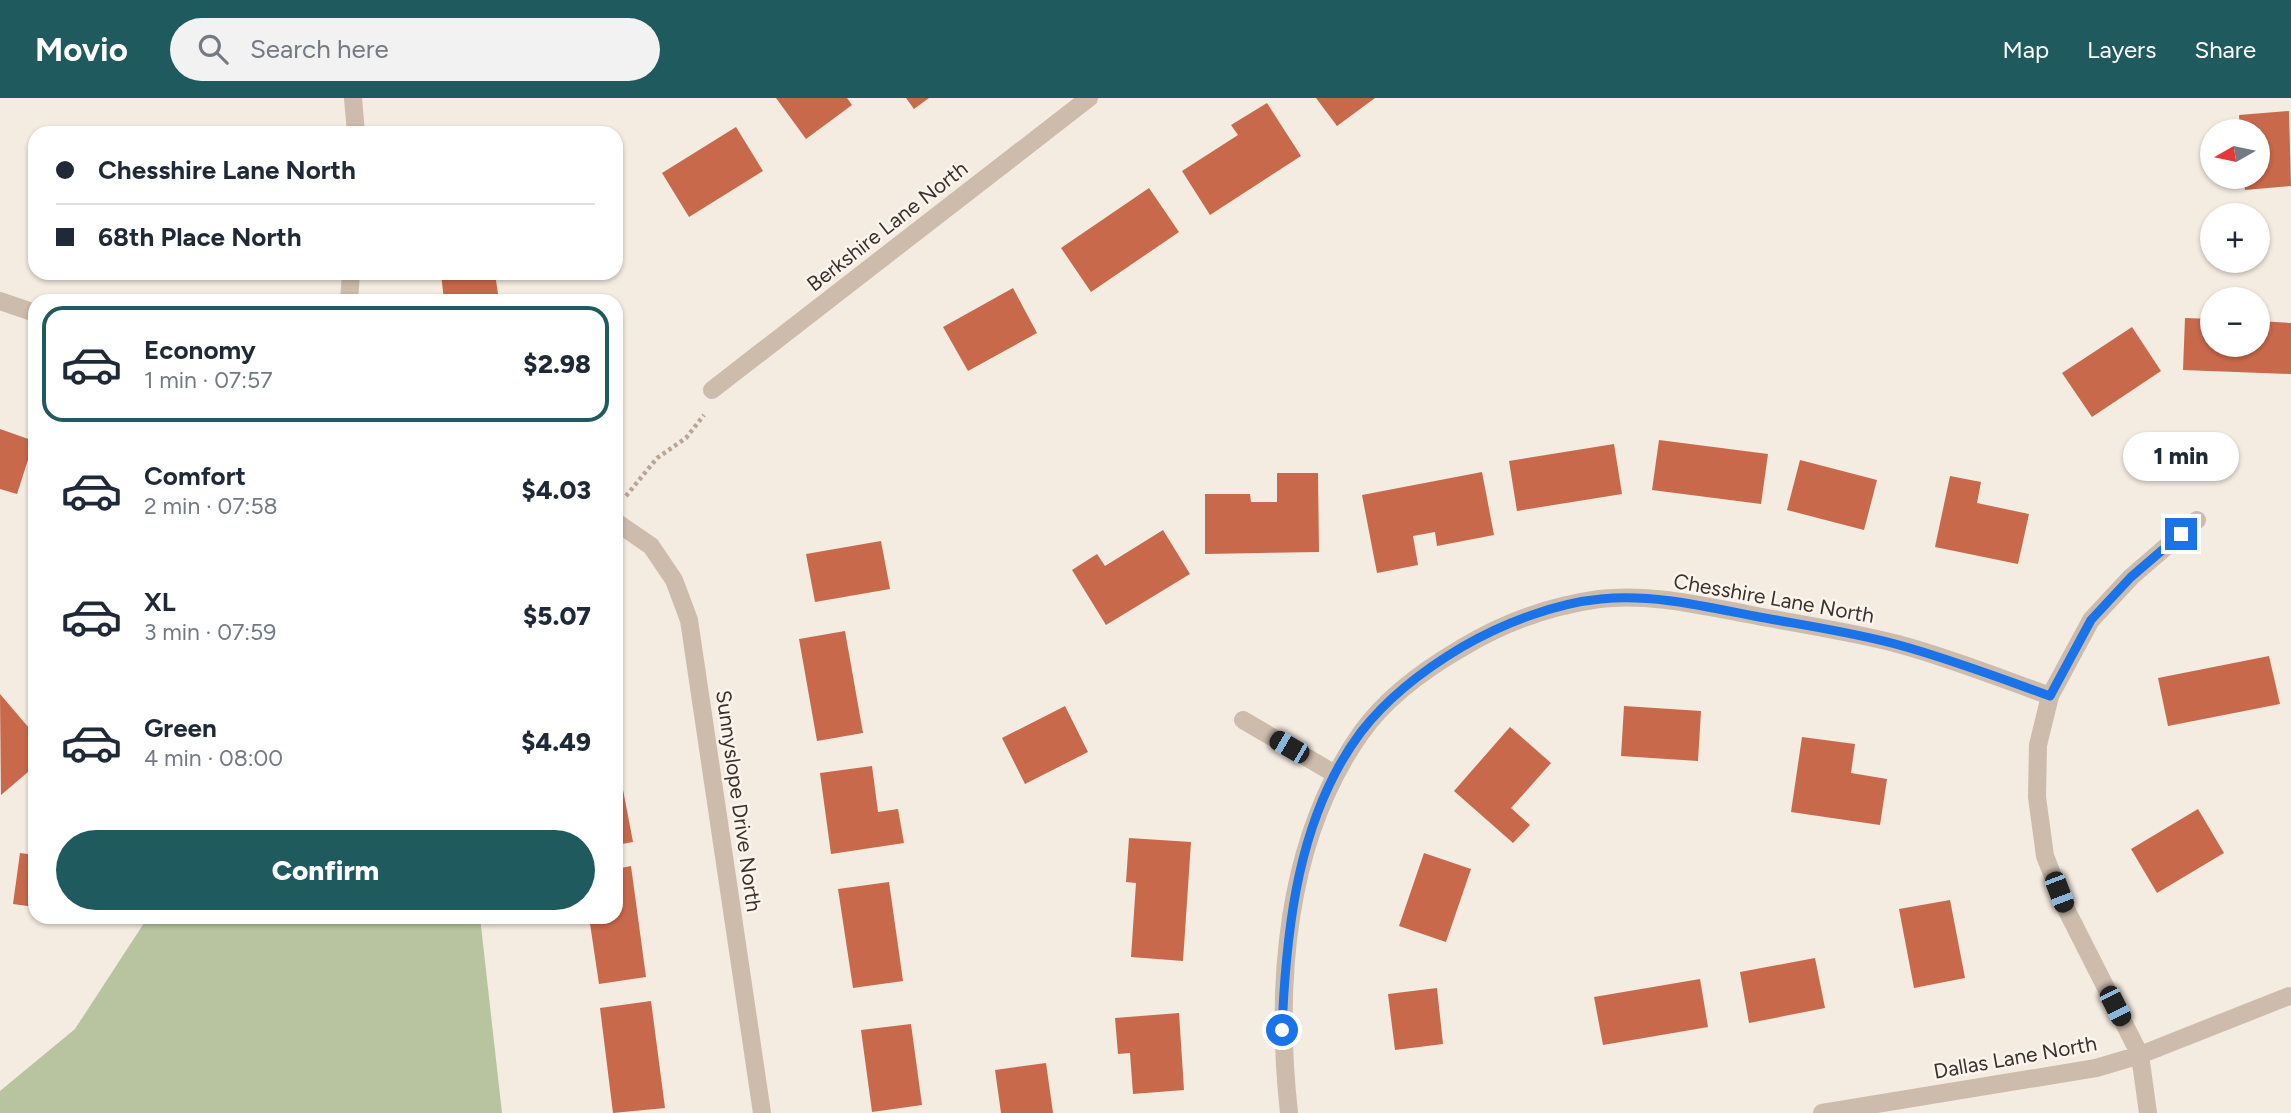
<!DOCTYPE html>
<html lang="en">
<head>
<meta charset="utf-8">
<style>
  body { margin:0; font-family:Figtree,sans-serif; background:#f2f2f3; color:#1f2937; height:100vh; display:flex; flex-direction:column; font-size:26px; white-space:nowrap }
  * { box-sizing:border-box; margin:0 }
  p { font-size:23px; color:#747a83 }
  .icon { flex:none; width:38px; height:38px; fill:none; stroke:currentColor; stroke-width:2; stroke-linecap:round; stroke-linejoin:round }
  .map { position:relative; flex:1; overflow:hidden }
  .sheet { position:absolute; left:28px; top:196px; width:595px; height:630px; display:flex; flex-direction:column; background:#fff; border-radius:21px; box-shadow:0 2px 5px #0004 }
  .sheet>* { flex:none }
  .banner { position:absolute; left:28px; top:28px; width:595px; height:154px; border-radius:21px; box-shadow:0 2px 5px #0004; display:grid; align-content:center; height:154px; padding:0 28px; background:#fff }
  .needle { width:46px; rotate:261deg }
  .controls { position:absolute; left:2200px; top:21px; display:grid; gap:14px }
  .controls a { display:grid; place-items:center; width:70px; height:70px; border-radius:50%; background:#fff; box-shadow:0 2px 5px #0004; font-size:35px }
  .end { position:absolute; width:32px; height:32px; margin:-16px; border:9px solid #1a73e8; background:#fff; box-shadow:0 0 0 4px #fff }
  .from { border-radius:50% }
  .bubble { position:absolute; height:49px; border-radius:24px; background:#fff; box-shadow:0 2px 5px #0004; font-size:23px; font-weight:800; line-height:49px; text-align:center }
  .car { position:absolute; width:21px; height:42px; margin:-21px -10px; border-radius:9px; box-shadow:0 0 5px 2px #0007; background:linear-gradient(#222 24%,#8ab4d8 0 40%,#222 0 76%,#8ab4d8 0 86%,#222 0) }
  .banner b { display:flex; align-items:center; gap:24px; height:66px; font-size:26px }
  .banner b+b { border-top:2px solid #e0e1e3 }
  .banner i { width:18px; height:18px; background:#1f2937 }
  ul { padding:12px 0 0; list-style:none }
  li { display:flex; align-items:center; gap:21px; height:116px; margin:0 14px 10px; padding:0 14px; border:4px solid transparent; border-radius:21px }
  li div { flex:1 }
  li b { display:block; font-size:26px }
  li em { font-style:normal; font-weight:800 }
  li.on { border-color:#1f5a5e }
  li>.icon { width:63px; height:63px; stroke-width:1.5 }
  .action { display:flex; gap:14px; margin-top:auto; padding:14px 28px }
  .action a { flex:1; height:80px; border-radius:42px; background:#1f5a5e; color:#fff; font-size:28px; font-weight:800; line-height:80px; text-align:center }
  header { display:flex; align-items:center; gap:42px; box-sizing:border-box; height:98px; padding:0 35px; background:#1f5a5e; color:#fff }
  header strong { font-size:33px }
  nav { display:flex; gap:38px; margin-inline-start:auto; font-size:24px }
  .search { width:490px; height:63px; background:#f2f2f3; display:flex; align-items:center; gap:18px; box-sizing:border-box; padding:0 24px; border-radius:38px; color:#747a83; font-size:26px }
  .map>svg:first-child { display:block }
  .park { fill:#b8c4a0 }
  .building { fill:#c8694b }
  .lines { fill:none; stroke-linecap:round; stroke-linejoin:round }
  .path { stroke:#b9a596; stroke-width:4.5; stroke-dasharray:3.5 3.5; stroke-linecap:butt }
  .minor { stroke:#cdbbac; stroke-width:18 }
  .route { stroke:#1a73e8; stroke-width:9 }
  .labels { text-anchor:middle; dominant-baseline:central; stroke-width:5; stroke-linejoin:round; paint-order:stroke }
  .street-label { font-size:21px; fill:#3b302b; stroke:#fbf5ee }
</style>
</head>
<body>
<header>
<strong>Movio</strong>
<div class="search"><svg class="icon" aria-label="search" viewBox="0 0 24 24"><circle cx="10" cy="10" r="6"/><path d="M15 15l6 6"/></svg>Search here</div>
<nav><a>Map</a><a>Layers</a><a>Share</a></nav>
</header>
<div class="map">
<svg width="2291" height="1015" viewBox="0 0 2291 1015">
  <rect width="100%" height="100%" fill="#f4ebe1"/>
  <path class="park" d="M148 819H480L502 1015H0V993L75 931Z"/>
  <path class="building" d="M776 0H847L852 7 806 41Z
    M906 0H929L914 11Z
    M1316 0H1375L1337 28Z
    M1267 5 1301 58 1210 117 1182 73 1238 37 1231 27Z
    M2289 13 2291 88 2245 92 2244 79H2258V33H2240L2239 17Z
    M736 29 763 73 689 119 662 75Z
    M1149 90 1179 134 1091 194 1061 150Z
    M441 175H495L499 203H444Z
    M1013 190 1037 235 968 273 943 229Z
    M2185 220 2212 221V247H2258V223L2291 225V276L2183 272Z
    M2132 229 2161 273 2092 319 2062 275Z
    M0 331 34 343 17 396 0 391Z
    M1659 342 1768 356 1761 406 1652 392Z
    M1614 346 1622 396 1517 413 1509 363Z
    M1800 362 1877 382 1864 432 1787 412Z
    M1482 374 1494 437 1437 448 1435 434 1413 438 1418 467 1377 475 1362 397Z
    M1277 375H1318L1319 454 1205 456V396H1250L1251 404H1277Z
    M1950 378 1981 384 1977 405 2029 416 2018 466 1935 449Z
    M1163 432 1190 476 1106 527 1072 472 1097 456 1105 468Z
    M881 443 890 491 815 504 806 456Z
    M845 533 863 635 817 643 799 541Z
    M2269 558 2280 606 2168 628 2158 580Z
    M0 596 35 637V668L1 697Z
    M1065 608 1088 654 1025 686 1002 640Z
    M1624 608 1701 613 1698 663 1621 658Z
    M1510 629 1551 665 1511 710 1530 727 1513 745 1454 693Z
    M1802 639 1855 646 1851 675 1887 681 1880 727 1791 714Z
    M616 655 633 744 616 747Z
    M872 668 878 714 898 711 904 745 831 756 820 675Z
    M2198 711 2224 755 2157 795 2131 751Z
    M1129 740 1191 744 1183 863 1131 859 1136 785 1126 784Z
    M20 755 35 757V809L13 806Z
    M1424 755 1471 771 1446 844 1399 828Z
    M631 768 646 879 599 886 589 819H616V771Z
    M889 784 903 883 853 890 838 791Z
    M1950 802 1965 880 1914 890 1899 811Z
    M1815 860 1825 910 1749 925 1740 874Z
    M1700 881 1708 929 1603 947 1594 899Z
    M1437 890 1443 946 1395 952 1388 896Z
    M651 903 665 1010 613 1015 600 910Z
    M1179 915 1184 992 1133 996 1130 955 1118 956 1115 920Z
    M911 926 922 1007 872 1014 861 932Z
    M1046 965 1053 1015H1001L995 972Z"/>
  <g class="lines">
    <path class="path" d="M626 398 657 360 686 340 704 317"/>
    <path class="minor" d="M353 0 356 35
      M0 203 35 215
      M349 203 351 175
      M712 292 1089 0
      M616 424 651 448 674 482 689 522 762 1015
      M1243 622 1335 676
      M1289 1015C1275 888 1285 743 1361 635 1385 601 1424 572 1460 551 1502 525 1550 508 1599 501 1648 495 1699 507 1747 516 1797 526 1848 533 1898 546 1950 560 2000 580 2050 598
      M1822 1015 2096 970 2140 957 2289 898
      M2148 1015 2140 957 2066 811 2045 758 2037 699 2038 647 2050 598 2091 522 2131 479 2197 422"/>
  </g>
  <g class="lines">
    <path class="route" d="M1282 932C1286 830 1298 718 1361 634 1388 599 1425 571 1462 549 1502 526 1555 505 1601 501 1653 496 1703 508 1754 518 1802 527 1852 534 1899 547 1950 561 2000 580 2050 598L2091 522 2131 479 2181 436"/>
  </g>
  <g class="labels">
    <g class="street-label">
      <text transform="translate(887 128) rotate(-38)">Berkshire Lane North</text>
      <text transform="translate(1774 500) rotate(10)">Chesshire Lane North</text>
      <text transform="translate(739 703) rotate(82)">Sunnyslope Drive North</text>
      <text transform="translate(2015 959) rotate(-10)">Dallas Lane North</text>
    </g>
  </g>
</svg>
<div class="controls">
<a><svg class="needle" viewBox="-14 -14 28 28"><path d="M0-13l5 13h-10z" fill="#e53935"/><path d="M0 13l5-13h-10z" fill="#747a83"/></svg></a>
<a>+</a>
<a>−</a>
</div>
<i class="end from" style="left:1282px;top:932px"></i>
<i class="end" style="left:2181px;top:436px"></i>
<div class="bubble" style="left:2123px;top:334px;width:116px">1 min</div>
<i class="car" style="left:1289px;top:649px;rotate:300deg"></i>
<i class="car" style="left:2059px;top:794px;rotate:159deg"></i>
<i class="car" style="left:2115px;top:908px;rotate:153deg"></i>
<div class="banner">
<b><i class="from"></i>Chesshire Lane North</b>
<b><i></i>68th Place North</b>
</div>
<section class="sheet">
<ul>
<li class="on"><svg class="icon" aria-label="car" viewBox="0 0 24 24"><path d="M5 17H2v-5l4-1 3-4h7l3 4 3 1v5h-3M9 17h6M6 11h13"/><circle cx="7" cy="17" r="2"/><circle cx="17" cy="17" r="2"/></svg><div><b>Economy</b><p>1 min · 07:57</p></div><em>$2.98</em></li>
<li><svg class="icon" aria-label="car" viewBox="0 0 24 24"><path d="M5 17H2v-5l4-1 3-4h7l3 4 3 1v5h-3M9 17h6M6 11h13"/><circle cx="7" cy="17" r="2"/><circle cx="17" cy="17" r="2"/></svg><div><b>Comfort</b><p>2 min · 07:58</p></div><em>$4.03</em></li>
<li><svg class="icon" aria-label="car" viewBox="0 0 24 24"><path d="M5 17H2v-5l4-1 3-4h7l3 4 3 1v5h-3M9 17h6M6 11h13"/><circle cx="7" cy="17" r="2"/><circle cx="17" cy="17" r="2"/></svg><div><b>XL</b><p>3 min · 07:59</p></div><em>$5.07</em></li>
<li><svg class="icon" aria-label="car" viewBox="0 0 24 24"><path d="M5 17H2v-5l4-1 3-4h7l3 4 3 1v5h-3M9 17h6M6 11h13"/><circle cx="7" cy="17" r="2"/><circle cx="17" cy="17" r="2"/></svg><div><b>Green</b><p>4 min · 08:00</p></div><em>$4.49</em></li>
</ul>
<div class="action"><a>Confirm</a></div>
</section>
</div>
</body>
</html>
